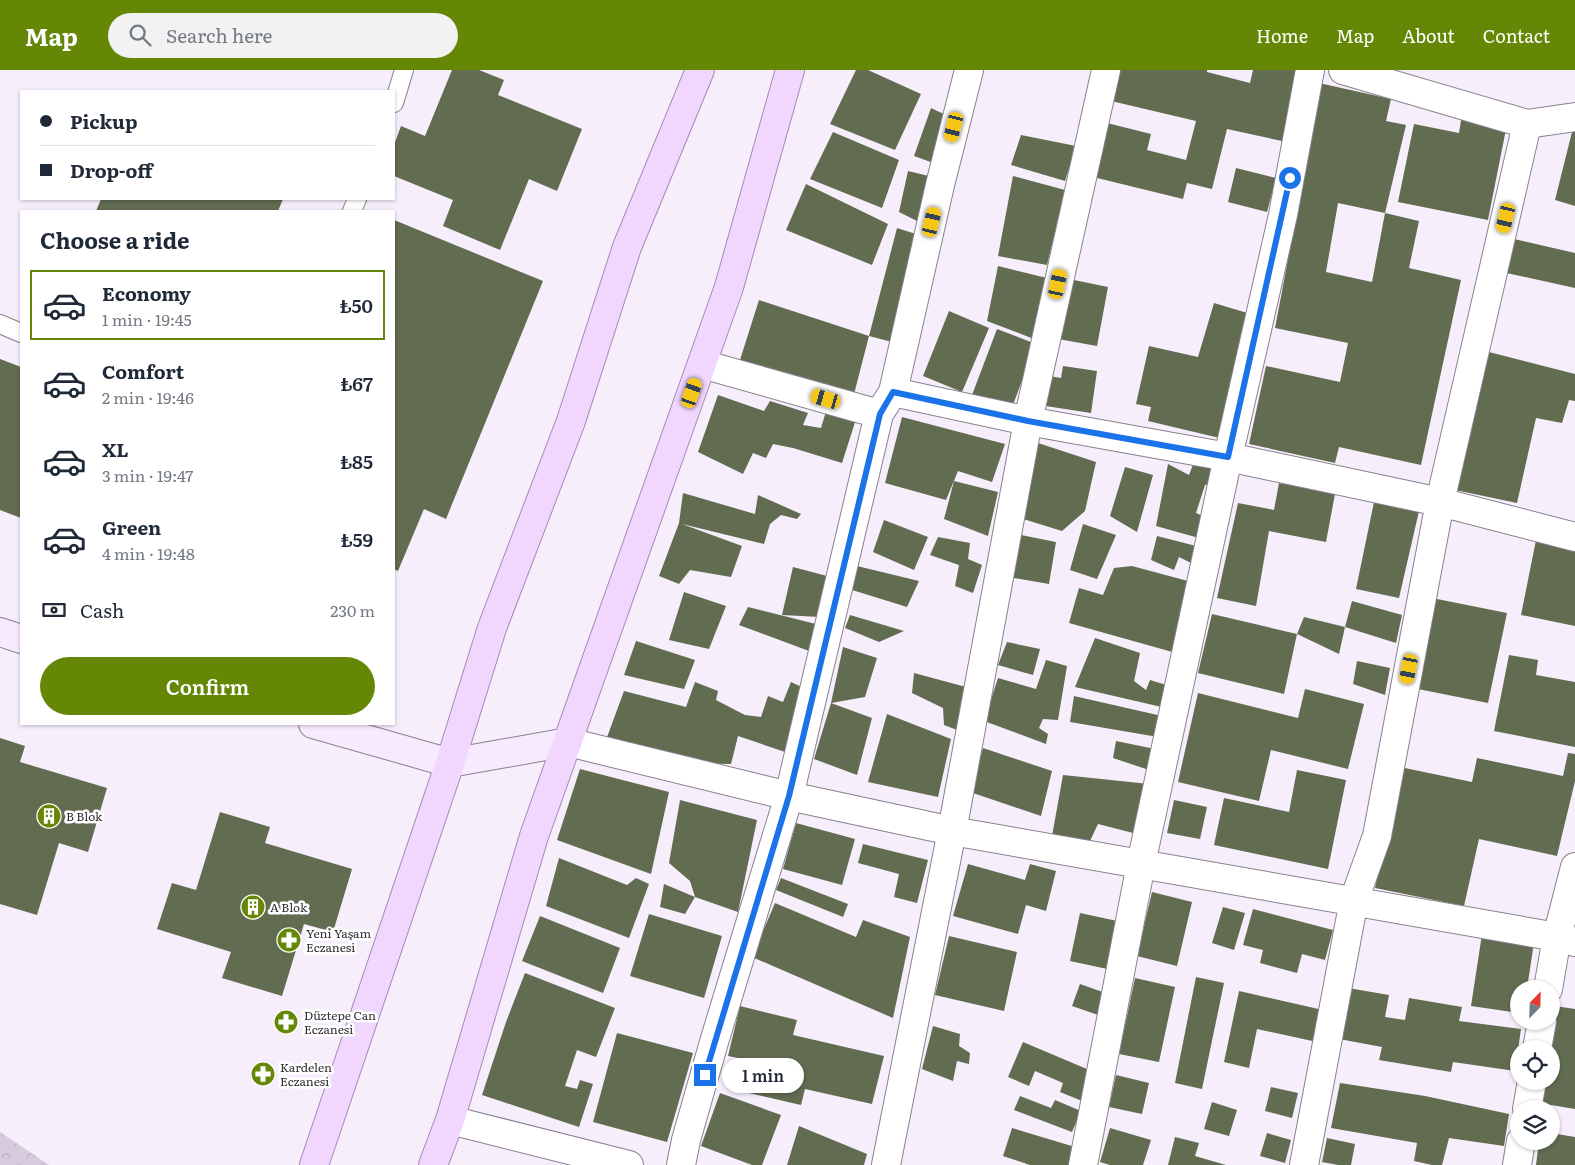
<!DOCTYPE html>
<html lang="en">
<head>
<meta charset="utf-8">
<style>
  body { margin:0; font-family:Literata,serif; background:#f2f2f3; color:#1f2937; height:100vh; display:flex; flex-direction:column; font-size:19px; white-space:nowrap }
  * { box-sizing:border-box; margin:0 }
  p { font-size:16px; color:#747a83 }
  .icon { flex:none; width:28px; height:28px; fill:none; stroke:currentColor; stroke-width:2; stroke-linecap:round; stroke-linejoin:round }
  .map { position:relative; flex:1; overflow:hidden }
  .sheet { position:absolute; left:20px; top:140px; width:375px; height:515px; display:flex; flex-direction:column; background:#fff; border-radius:0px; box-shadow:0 1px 4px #0004 }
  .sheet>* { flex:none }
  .top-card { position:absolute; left:20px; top:20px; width:375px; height:110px; border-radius:0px; box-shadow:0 1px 4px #0004; display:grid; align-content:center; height:110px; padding:0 20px; background:#fff }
  .needle { width:32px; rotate:23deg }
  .tools { position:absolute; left:1510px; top:910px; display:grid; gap:10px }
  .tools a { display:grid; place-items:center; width:50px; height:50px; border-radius:50%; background:#fff; box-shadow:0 1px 4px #0004; font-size:25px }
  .end { position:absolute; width:22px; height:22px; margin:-11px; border:6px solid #1a73e8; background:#fff; box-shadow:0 0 0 2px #fff }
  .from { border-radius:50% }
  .bubble { position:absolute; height:35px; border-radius:18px; background:#fff; box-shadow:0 1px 4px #0004; font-size:16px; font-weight:600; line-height:35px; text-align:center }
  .car { position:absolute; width:15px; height:30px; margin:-15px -8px; border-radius:6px; box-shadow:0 0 4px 1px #0007; background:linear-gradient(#f5c518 24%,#345 0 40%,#f5c518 0 76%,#345 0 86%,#f5c518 0) }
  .top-card b { display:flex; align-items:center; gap:18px; height:48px; font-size:19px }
  .top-card b+b { border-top:1px solid #e0e1e3 }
  .top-card i { width:12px; height:12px; background:#1f2937 }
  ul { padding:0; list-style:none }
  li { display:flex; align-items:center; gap:15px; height:70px; margin:0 10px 8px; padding:0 10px; border:2px solid transparent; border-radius:0px }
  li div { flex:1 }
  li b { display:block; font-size:19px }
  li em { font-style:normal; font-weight:600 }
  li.current { border-color:#648706 }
  li>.icon { width:45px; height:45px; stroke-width:1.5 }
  h2 { padding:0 20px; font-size:22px; line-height:60px }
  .pay { display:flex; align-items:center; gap:12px; height:55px; padding:0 20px; font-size:19px }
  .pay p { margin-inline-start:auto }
  .button { display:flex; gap:10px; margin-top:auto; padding:10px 20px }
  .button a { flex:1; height:58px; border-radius:30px; background:#648706; color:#fff; font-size:20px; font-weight:600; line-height:58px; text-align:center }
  header { display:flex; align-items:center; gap:30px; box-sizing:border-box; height:70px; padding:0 25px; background:#648706; color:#fff }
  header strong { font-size:24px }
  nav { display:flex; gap:28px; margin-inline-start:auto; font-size:18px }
  .search { width:350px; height:45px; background:#f2f2f3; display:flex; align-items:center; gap:12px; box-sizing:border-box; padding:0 18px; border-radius:28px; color:#747a83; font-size:19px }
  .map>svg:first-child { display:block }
  .park { fill:url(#park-crowns) }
  .building { fill:#616c51; fill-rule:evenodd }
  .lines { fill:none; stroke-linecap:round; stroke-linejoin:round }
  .lane-casing { stroke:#89818d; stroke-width:20 }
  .street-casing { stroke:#89818d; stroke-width:30 }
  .secondary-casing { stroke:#89818d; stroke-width:30 }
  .primary-casing { stroke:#a789b6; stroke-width:30 }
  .lane { stroke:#fff; stroke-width:18 }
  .street { stroke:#fff; stroke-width:28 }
  .secondary { stroke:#f8eafe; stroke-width:28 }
  .primary { stroke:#f1d6fe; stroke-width:28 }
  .route { stroke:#1a73e8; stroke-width:6 }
  .labels { text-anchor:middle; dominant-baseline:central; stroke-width:5; stroke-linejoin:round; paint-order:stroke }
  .poi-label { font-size:12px; fill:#312e33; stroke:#fff; text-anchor:start }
</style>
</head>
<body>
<header>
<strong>Map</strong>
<div class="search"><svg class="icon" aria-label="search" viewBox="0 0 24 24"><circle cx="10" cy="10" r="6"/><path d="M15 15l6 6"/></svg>Search here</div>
<nav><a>Home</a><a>Map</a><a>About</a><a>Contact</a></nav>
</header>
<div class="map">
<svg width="1575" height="1095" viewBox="0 0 1575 1095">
  <defs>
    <pattern id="park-crowns" width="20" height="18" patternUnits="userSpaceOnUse" patternTransform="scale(1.25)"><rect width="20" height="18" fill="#d6cadd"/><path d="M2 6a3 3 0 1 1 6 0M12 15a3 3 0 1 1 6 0" fill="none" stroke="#b8aebe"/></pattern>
  </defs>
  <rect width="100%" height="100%" fill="#f7eefb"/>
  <path class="park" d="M0 1062 49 1095H0Z"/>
  <path class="building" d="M452 0H479L504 10 498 25 582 59 557 121 529 109 500 180 443 156 453 130 394 106V75L401 56 425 66Z
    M856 0H868L921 24 895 80 830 54Z
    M1114 0H1207V2L1250 13 1253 0H1298L1282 71 1227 59 1212 119 1187 113 1183 129 1089 106 1103 52 1151 64 1147 80 1186 90 1196 51 1107 30Z
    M1319 13 1391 29 1386 51 1406 55 1385 143 1419 151 1409 198 1461 210 1421 395 1339 377 1335 393 1249 374 1266 296 1340 312 1348 273 1275 258 1287 195ZM1338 133 1385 143 1372 212 1326 202Z
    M931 38 950 47 939 95 914 86Z
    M1462 44 1507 54 1488 150 1398 132 1414 54 1459 63Z
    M1573 58 1575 59V136L1555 130Z
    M833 62 899 90 882 138 810 109Z
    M1021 65 1076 76 1065 111 1011 95Z
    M1236 98 1276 108 1267 142 1228 132Z
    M908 101 933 107 921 153 899 142Z
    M1013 106 1065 120 1047 195 998 186Z
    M806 114 888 154 872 195 786 160Z
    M101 129H283L278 141H96Z
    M394 150 543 211 446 449 424 439 398 501 394 499Z
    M897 158 919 165 892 272 869 266 853 328 739 293 759 230 869 266Z
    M1510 168 1575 183V218L1502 202Z
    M998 196 1047 208 1034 269 987 251Z
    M1069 209 1108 217 1097 276 1058 269Z
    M1214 233 1254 245 1228 370 1148 351 1151 337 1136 334 1149 276 1198 287Z
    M949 241 989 258 962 322 923 306Z
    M997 259 1036 274 1011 340 972 325Z
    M1485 281 1575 304V331L1569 330 1562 353 1536 348 1517 433 1455 420Z
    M0 289 21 297V448L0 440Z
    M1063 296 1097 301 1091 343 1039 335 1044 305 1061 308Z
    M718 325 764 341 770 331 808 343 803 355 821 358 827 338 857 346 842 393 793 378 773 374 766 388 753 383 743 404 698 382Z
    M902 347 1005 374 992 412 958 401 946 430 885 413Z
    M1035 372 1096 392 1085 441 1062 461 1020 448Z
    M1194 392 1217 401V413L1205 415 1196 443 1210 449 1199 468 1156 456 1168 394 1189 405Z
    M1125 397 1153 405 1137 462 1110 446Z
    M954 411 998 422 988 466 944 449Z
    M1279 413 1335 424 1326 472 1269 461 1256 536 1217 528 1238 433 1274 440Z
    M683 423 755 444 758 425 801 444 797 449 781 445 770 454 764 474 682 454 742 476 731 507 690 500 679 514 659 506 679 453Z
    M1374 432 1419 441 1399 528 1356 519Z
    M884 450 928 467 914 500 873 482Z
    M1083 454 1116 465 1097 509 1070 500Z
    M1016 464 1056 472 1049 514 1008 507Z
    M1157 466 1200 477 1195 495 1179 487 1174 500 1151 490Z
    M938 467 970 473 968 489 982 495 973 523 955 516 959 495 930 485Z
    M1536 470 1575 478V556L1521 545Z
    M857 496 919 511 907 537 849 519Z
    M1132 496 1199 514 1176 583 1069 553 1079 518 1103 525 1114 498Z
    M793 497 827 506 820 547 782 545Z
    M684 522 726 536 709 579 669 570Z
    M1432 528 1507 543 1488 633 1413 618Z
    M1352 531 1402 545 1396 573 1345 557 1339 584 1297 564 1284 624 1198 603 1212 544 1297 564 1304 547 1345 557Z
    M748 537 816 554 809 581 739 555Z
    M850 545 904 561 879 572 845 558Z
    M1095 568 1140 583 1134 611 1146 620 1150 610 1173 617 1166 638 1075 617Z
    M636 571 695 590 684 619 624 605Z
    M1007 572 1040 579 1033 605 998 595Z
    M843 577 877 588 865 627 831 633Z
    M1509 585 1538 590 1536 605 1575 612V677L1494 661Z
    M1046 590 1067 596 1058 650 1043 649 1039 658 1048 664 1046 674 984 651 998 608 1036 619Z
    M1357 591 1390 598 1385 625 1353 614Z
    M914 603 966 617 957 660 944 655 943 638 912 623Z
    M695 612 718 621 716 630 745 645 761 647 768 626 783 632 791 612 806 619 788 683 738 666 731 694 683 693 606 670 624 621 686 637Z
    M1305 619 1364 634 1348 699 1271 680 1259 731 1178 712 1198 623 1298 648Z
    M1074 626 1162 646 1158 667 1070 652Z
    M831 633 872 648 857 705 814 689Z
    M887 644 951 669 938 727 868 712Z
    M0 668 25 676 20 692 107 718 88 782 59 773 37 845 0 834Z
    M1116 671 1155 679 1152 701 1113 688Z
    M983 678 1052 701 1041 746 970 722Z
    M1568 683 1575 684V711L1557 786 1479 769 1464 836 1375 818 1400 697 1472 712 1477 688 1563 706Z
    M580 699 669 722 651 804 557 770Z
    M1297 700 1346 710 1328 799 1214 775 1224 728 1289 742Z
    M1063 705 1149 714 1137 764 1098 754 1089 773 1052 766Z
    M680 730 757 750 738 842 695 827 685 844 660 837 664 814 695 827 690 811 669 793Z
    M1174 730 1207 737 1200 769 1167 763Z
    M220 742 270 757 265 773 352 799 333 862 304 854 282 926 222 908 231 882 157 859 172 813 196 820Z
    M796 753 855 769 842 815 783 799Z
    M863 774 928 790 917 833 894 827 899 804 858 793Z
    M559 788 627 815 636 808 649 814 629 868 546 836Z
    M968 794 1025 810 1030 794 1056 801 1046 841 1026 835 1018 864 953 846Z
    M781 808 848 834 843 847 776 820Z
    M1152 822 1192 832 1177 896 1137 886Z
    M775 833 856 867 863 850 910 867 893 948 752 887Z
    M1223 837 1245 843 1234 880 1212 873Z
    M1253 839 1333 860 1325 890 1302 884 1297 903 1260 893 1263 880 1243 875Z
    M1080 843 1122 852 1112 900 1070 891Z
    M649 844 722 866 704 928 630 906Z
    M540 846 620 878 603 923 522 891Z
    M1482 864 1534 872 1527 919H1519V943L1471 936Z
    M949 866 1017 882 1004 941 935 925Z
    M525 903 615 938 596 987 577 980 565 1016 577 1019 580 1010 593 1014 579 1057 482 1025 506 952Z
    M1196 907 1224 913 1202 1019 1175 1013Z
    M1135 908 1175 917 1159 992 1119 984Z
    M1080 914 1111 925 1104 947 1072 936Z
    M1348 918 1389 925 1385 947 1405 950 1409 928 1462 937 1459 951 1521 959 1515 1001 1453 992 1451 1002 1379 990 1382 977 1339 969Z
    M1239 921 1323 940 1317 972 1257 959 1249 998 1224 992Z
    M740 936 797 950 793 965 884 986 872 1034 805 1019 801 1035 736 1020 743 989 728 986Z
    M1555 936 1575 939V1039L1539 1033 1543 1011H1551V979H1548Z
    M933 956 960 964 959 976 970 983 969 994 957 991 953 1011 922 999Z
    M617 963 693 983 667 1072 593 1052Z
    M1023 972 1094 1002 1082 1031 1060 1022 1063 1013 1035 1001 1029 1016 1008 1007Z
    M1116 1005 1149 1013 1142 1044 1109 1037Z
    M1340 1013 1425 1026 1509 1044 1504 1076 1449 1068 1442 1095H1432L1414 1091 1417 1073 1331 1058Z
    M1271 1017 1298 1023 1292 1048 1265 1041Z
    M720 1023 781 1045 762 1095H752L701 1076Z
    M1020 1026 1051 1038 1055 1030 1081 1041 1072 1062 1014 1040Z
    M1212 1032 1237 1040 1229 1066 1204 1059Z
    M799 1056 867 1084 864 1095H787Z
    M1012 1058 1075 1077 1069 1095H1030L1003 1086Z
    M1110 1058 1151 1070 1143 1095H1110L1100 1092Z
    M1267 1063 1291 1070 1285 1093 1260 1086Z
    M1551 1063 1575 1067V1095H1536L1539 1071H1551Z
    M1175 1067 1199 1073 1195 1086 1226 1095H1168Z
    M1327 1068 1355 1074 1351 1095H1338L1322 1092Z"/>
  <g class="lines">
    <defs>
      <path id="lane" d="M394 33 404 0
        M352 141 357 129
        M0 254 21 263"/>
      <path id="street" d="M1343 0 1527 54 1575 47
        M702 294 879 344
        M893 322 1028 351 1228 387 1440 432 1575 467
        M568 672 789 726 952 761 1557 867 1575 872
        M1548 919 1557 867 1575 797
        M1537 979 1542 951
        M1527 1039 1532 1011
        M450 1050 629 1095
        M681 1095 686 1070 714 972 789 726 879 344 893 322 940 115 969 0
        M886 1095 952 761 1028 351 1106 0
        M1083 1095 1141 794 1228 387 1283 145 1310 0
        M1304 1095 1354 830 1377 766 1440 432 1527 54
        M1517 1095 1521 1071"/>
      <path id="secondary" d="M0 562 21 569
        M313 654 450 693 568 672"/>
      <path id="primary" d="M314 1095 450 693 492 558 571 351 627 177 700 0
        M433 1095 450 1050 534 766 729 217 790 0"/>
    </defs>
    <use href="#lane" class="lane-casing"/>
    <use href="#street" class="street-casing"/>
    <use href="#secondary" class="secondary-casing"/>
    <use href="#primary" class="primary-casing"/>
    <use href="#lane" class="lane"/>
    <use href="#street" class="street"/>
    <use href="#secondary" class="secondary"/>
    <use href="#primary" class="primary"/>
  </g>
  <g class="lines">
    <path class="route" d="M705 1005 789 726 880 344 893 322 1028 351 1228 387 1290 108"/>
  </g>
  <defs>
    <symbol id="building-disc" viewBox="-11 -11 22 22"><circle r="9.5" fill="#648706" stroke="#fff"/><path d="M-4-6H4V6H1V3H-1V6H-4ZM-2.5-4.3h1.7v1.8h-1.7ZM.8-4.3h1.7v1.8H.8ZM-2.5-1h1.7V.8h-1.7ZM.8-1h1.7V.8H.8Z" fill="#fff"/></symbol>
    <symbol id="pharmacy-disc" viewBox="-11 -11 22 22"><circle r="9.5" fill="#648706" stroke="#fff"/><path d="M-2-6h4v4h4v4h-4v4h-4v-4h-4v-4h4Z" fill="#fff"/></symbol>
  </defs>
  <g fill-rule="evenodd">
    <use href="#building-disc" x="35" y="732" width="28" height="28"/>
    <use href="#building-disc" x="239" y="823" width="28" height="28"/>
    <use href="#pharmacy-disc" x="275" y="856" width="28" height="28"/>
    <use href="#pharmacy-disc" x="272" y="938" width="28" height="28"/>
    <use href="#pharmacy-disc" x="249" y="990" width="28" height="28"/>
  </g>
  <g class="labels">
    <g class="poi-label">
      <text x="66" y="746">B Blok</text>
      <text x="270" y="837">A Blok</text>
      <text x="306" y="863">Yeni Yaşam<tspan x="306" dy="14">Eczanesi</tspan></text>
      <text x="304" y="945">Düztepe Can<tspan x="304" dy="14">Eczanesi</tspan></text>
      <text x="280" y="997">Kardelen<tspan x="280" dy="14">Eczanesi</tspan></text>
    </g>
  </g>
</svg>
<div class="tools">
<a><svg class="needle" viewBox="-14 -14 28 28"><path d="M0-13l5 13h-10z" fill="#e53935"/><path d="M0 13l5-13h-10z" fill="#747a83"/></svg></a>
<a><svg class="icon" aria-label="locate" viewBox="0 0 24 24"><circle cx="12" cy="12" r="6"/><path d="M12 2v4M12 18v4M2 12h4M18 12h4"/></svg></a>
<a><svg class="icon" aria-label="layers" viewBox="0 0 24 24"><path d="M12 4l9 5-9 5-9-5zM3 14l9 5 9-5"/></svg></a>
</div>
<i class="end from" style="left:1290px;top:108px"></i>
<i class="end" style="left:705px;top:1005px"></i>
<div class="bubble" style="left:722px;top:988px;width:82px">1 min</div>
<i class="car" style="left:954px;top:57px;rotate:194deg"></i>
<i class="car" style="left:1506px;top:148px;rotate:193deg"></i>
<i class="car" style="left:932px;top:152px;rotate:13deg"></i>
<i class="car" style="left:1058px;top:214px;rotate:12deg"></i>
<i class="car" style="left:692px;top:323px;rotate:19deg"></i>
<i class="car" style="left:826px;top:329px;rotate:286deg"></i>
<i class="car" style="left:1409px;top:599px;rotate:191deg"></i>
<div class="top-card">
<b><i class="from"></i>Pickup</b>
<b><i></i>Drop-off</b>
</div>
<section class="sheet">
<h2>Choose a ride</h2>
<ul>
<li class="current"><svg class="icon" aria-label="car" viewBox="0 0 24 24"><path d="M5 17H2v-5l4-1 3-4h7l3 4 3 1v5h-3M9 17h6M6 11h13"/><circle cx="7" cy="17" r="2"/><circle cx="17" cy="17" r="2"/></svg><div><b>Economy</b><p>1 min · 19:45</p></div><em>₺50</em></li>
<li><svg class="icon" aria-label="car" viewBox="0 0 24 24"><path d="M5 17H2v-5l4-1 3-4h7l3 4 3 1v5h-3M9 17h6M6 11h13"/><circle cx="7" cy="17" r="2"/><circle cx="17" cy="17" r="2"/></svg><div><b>Comfort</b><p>2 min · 19:46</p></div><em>₺67</em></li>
<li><svg class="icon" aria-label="car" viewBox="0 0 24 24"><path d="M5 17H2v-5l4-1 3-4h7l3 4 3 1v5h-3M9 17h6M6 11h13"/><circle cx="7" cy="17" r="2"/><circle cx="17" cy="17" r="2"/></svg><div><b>XL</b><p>3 min · 19:47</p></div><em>₺85</em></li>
<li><svg class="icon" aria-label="car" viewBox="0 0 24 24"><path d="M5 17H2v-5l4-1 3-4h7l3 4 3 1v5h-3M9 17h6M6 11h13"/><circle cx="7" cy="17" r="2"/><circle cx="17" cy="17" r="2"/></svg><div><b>Green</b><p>4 min · 19:48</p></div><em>₺59</em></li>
</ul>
<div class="pay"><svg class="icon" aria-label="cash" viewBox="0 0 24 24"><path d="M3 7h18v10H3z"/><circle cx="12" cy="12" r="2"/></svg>Cash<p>230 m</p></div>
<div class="button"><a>Confirm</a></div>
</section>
</div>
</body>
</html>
